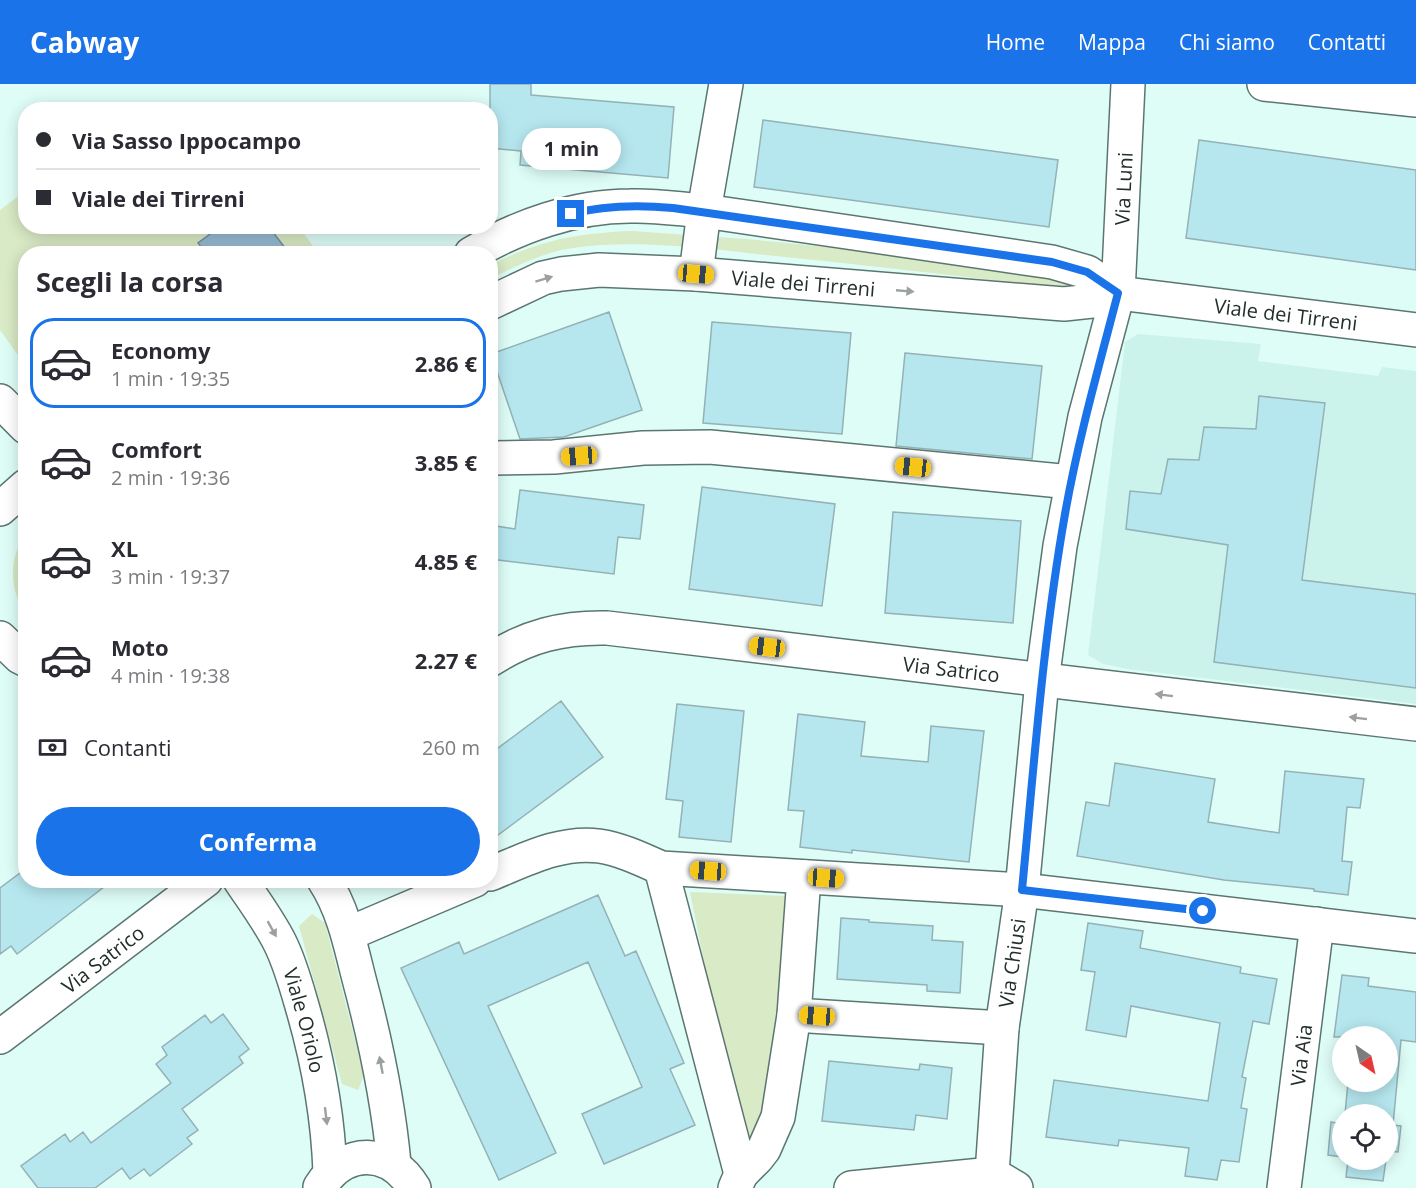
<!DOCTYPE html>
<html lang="it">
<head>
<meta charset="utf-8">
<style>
  body { margin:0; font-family:"Open Sans",sans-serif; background:#f7f7f7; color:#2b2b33; height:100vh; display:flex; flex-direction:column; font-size:22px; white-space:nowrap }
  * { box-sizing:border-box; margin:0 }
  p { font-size:20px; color:#7c7c81 }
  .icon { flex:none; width:33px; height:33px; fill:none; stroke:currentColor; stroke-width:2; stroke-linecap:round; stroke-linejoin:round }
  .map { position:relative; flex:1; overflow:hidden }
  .details { position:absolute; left:18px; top:162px; width:480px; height:642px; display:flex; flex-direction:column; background:#fff; border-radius:24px; box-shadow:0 3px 15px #0003 }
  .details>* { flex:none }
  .top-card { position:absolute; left:18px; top:18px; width:480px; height:132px; border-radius:24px; box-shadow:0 3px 15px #0003; display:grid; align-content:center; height:132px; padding:0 18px; background:#fff }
  .needle { width:39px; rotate:146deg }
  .buttons { position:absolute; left:1332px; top:942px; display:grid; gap:12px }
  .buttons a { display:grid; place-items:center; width:66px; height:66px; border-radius:50%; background:#fff; box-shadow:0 3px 15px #0003; font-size:30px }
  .end { position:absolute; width:27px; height:27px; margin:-14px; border:8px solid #1a73e8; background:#fff; box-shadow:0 0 0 3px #fff }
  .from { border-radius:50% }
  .bubble { position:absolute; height:42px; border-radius:21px; background:#fff; box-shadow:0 3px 15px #0003; font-size:20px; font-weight:700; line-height:42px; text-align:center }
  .car { position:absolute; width:18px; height:36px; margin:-18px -9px; border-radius:8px; box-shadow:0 0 4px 2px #0007; background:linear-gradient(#f5c518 24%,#345 0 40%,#f5c518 0 76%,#345 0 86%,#f5c518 0) }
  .top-card b { display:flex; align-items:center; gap:21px; height:57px; font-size:22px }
  .top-card b+b { border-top:2px solid #e1e1e2 }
  .top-card i { width:15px; height:15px; background:#2b2b33 }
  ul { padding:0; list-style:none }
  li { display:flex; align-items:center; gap:18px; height:90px; margin:0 12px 9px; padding:0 6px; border:3px solid transparent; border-radius:24px }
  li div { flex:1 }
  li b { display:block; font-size:22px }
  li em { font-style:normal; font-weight:700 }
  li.active { border-color:#1a73e8 }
  li>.icon { width:54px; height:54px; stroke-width:1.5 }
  h2 { padding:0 18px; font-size:27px; line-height:72px }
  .pay { display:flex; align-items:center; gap:15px; height:66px; padding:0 18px; font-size:22px }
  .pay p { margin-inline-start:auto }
  .button { display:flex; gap:12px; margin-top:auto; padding:12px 18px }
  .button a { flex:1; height:69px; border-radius:36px; background:#1a73e8; color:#fff; font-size:24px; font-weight:700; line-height:69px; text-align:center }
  header { display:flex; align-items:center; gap:36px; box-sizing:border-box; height:84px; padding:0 30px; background:#1a73e8; color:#fff }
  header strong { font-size:28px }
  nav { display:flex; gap:33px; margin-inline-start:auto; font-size:21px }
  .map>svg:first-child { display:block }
  .built { fill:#ccf3eb }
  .green { fill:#d9eac6 }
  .water { fill:#96bad1; stroke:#7490a0; stroke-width:1.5 }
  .building { fill:#b6e7ef; stroke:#94b1b6; stroke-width:1.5 }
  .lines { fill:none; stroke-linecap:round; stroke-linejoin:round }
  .minor-casing { stroke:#5b7671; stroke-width:36 }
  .minor { stroke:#fff; stroke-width:33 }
  .oneway { fill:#9ca1a0 }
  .route { stroke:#1a73e8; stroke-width:8 }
  .labels { text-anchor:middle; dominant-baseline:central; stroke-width:4.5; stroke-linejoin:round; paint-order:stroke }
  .street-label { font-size:20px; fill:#232f2c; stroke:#fff }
</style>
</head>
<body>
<header>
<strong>Cabway</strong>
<nav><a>Home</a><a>Mappa</a><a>Chi siamo</a><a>Contatti</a></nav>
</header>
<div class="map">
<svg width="1416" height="1104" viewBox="0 0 1416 1104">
  <rect width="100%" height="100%" fill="#dffdf7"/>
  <path class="built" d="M1138 250 1261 260 1258 277 1378 292 1382 283 1416 287V620L1127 585 1103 580 1088 571 1125 258Z"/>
  <path class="green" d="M25 107 26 142 299 143 318 169 26 170 25 281 0 246V126Z
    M632 147 746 155 906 171 1082 199 1074 206C975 194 875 182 775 172 709 165 632 154 567 165 540 170 514 183 491 195V181C539 156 578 149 632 147Z
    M25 452V529C10 507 8 474 25 452Z
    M690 808 788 812 764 1052 739 1053Z
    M312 830 325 839 364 991 358 1006 342 1000 299 842Z"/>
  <path class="water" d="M221 142 269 143 289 169H206L198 159Z"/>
  <path class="building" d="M490 0H531V11L674 23 668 94 520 81 521 67 490 64Z
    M763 36 1058 76 1049 143 754 103Z
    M1199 56 1416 86V186L1186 154Z
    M609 228 642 326 564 353 520 355 491 270Z
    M712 238 851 249 842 350 703 339Z
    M905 269 1042 282 1032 375 896 362Z
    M1259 312 1325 319 1302 496 1416 510V604L1214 578 1228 461 1126 445 1130 407 1161 410 1168 375 1199 376 1204 343 1256 345Z
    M702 403 835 420 822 522 689 505Z
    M520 406 644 421 640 455 618 453 614 490 490 475V441L515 445Z
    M893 428 1021 437 1013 539 885 529Z
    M561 617 603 673 490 757V670Z
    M677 620 744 627 731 758 679 753 683 717 666 715Z
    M798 630 865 638 861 672 928 678 931 642 984 647 969 778 852 766V769L800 763 804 727 788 726Z
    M1115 679 1215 695 1208 738 1279 749 1285 687 1364 695 1360 724 1347 723 1342 777 1352 778 1348 811 1314 807V805L1224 796 1077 772 1086 718 1109 722Z
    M20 789 26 796H113L17 870 11 862 0 870V804Z
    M598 811 625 872 636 867 684 979 670 985 695 1041 604 1080 582 1030 642 1003 588 878 488 922 556 1069 499 1096 401 884 459 858 464 870Z
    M841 834 869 836V838L933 842 932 856 963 858 960 909 927 907V901L837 895Z
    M1088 839 1143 847 1140 864 1241 883 1240 889 1277 895 1269 940 1253 937 1242 993 1246 994 1241 1024 1247 1025 1239 1078 1221 1076 1217 1096 1185 1092 1189 1064 1119 1056 1118 1062 1046 1053 1054 996 1208 1017 1220 939 1131 922 1126 953 1086 946 1095 888 1081 886Z
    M1342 891 1369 894 1368 902 1416 908V958L1401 956 1393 1041 1401 1042 1398 1068 1388 1067V1030H1345L1348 998H1388V952L1334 953Z
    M223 930 249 965 239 973 243 979 182 1025 198 1046 187 1054 192 1060 150 1092 144 1085 130 1095 122 1084 95 1104H38L21 1082 65 1050 70 1058 83 1048 91 1059 171 999 156 980 167 971 162 963 205 931 211 939Z
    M829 977 919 986 920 980 952 984 947 1035 916 1031 914 1046 822 1037Z
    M1331 1038 1342 1040V1073L1328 1071Z
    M1348 1076H1386L1383 1097 1346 1093Z"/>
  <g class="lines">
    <defs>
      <g id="minor">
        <path d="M1264 0 1416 16"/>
        <path d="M471 170C518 142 575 122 630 122 654 121 679 125 704 127L1052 178 1087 188 1118 209"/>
        <path d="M696 190 704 127 726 0"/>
        <path id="s1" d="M490 219 543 194 561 190 599 186 696 190 1064 220 1092 217 1118 209 1416 246"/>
        <path d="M0 317 26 343"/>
        <path d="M490 374 554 373 643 364 710 363 1071 398"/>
        <path d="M0 425 26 402"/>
        <path d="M0 554 20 573 26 576"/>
        <path id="s2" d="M490 576C527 552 563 543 607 544L1416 640"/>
        <path d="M661 784 741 1090 735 1104"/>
        <path d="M490 790C525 776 560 757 599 762 620 765 641 775 661 784L1022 806 1416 852"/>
        <path id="s3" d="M240 796C254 817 269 837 280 859 291 881 297 905 304 929 319 982 328 1033 330 1088"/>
        <path d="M324 796C343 825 350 859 358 891 375 954 388 1015 394 1080"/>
        <path d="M348 850 475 796"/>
        <path d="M794 931 1002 944"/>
        <path id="s4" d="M0 953 206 796"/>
        <path d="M741 1090 757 1074 764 1065 778 1033 794 931 804 793"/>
        <path id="s5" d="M992 1090 1002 944 1022 806 1042 597 1060 462 1085 333 1118 209 1128 0"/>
        <path d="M320 1103C345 1063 390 1064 414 1104"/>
        <path d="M851 1104 992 1090 1016 1104"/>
        <path id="s6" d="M1284 1104 1317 840"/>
      </g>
    </defs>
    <use href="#minor" class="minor-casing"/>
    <use href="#minor" class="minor"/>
  </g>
  <defs><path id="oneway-solid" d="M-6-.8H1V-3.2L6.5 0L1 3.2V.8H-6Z" transform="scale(1.5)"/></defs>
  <g class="oneway">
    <use href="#oneway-solid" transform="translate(544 195) rotate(-17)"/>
    <use href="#oneway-solid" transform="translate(905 207) rotate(5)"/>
    <use href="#oneway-solid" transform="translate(1164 611) rotate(-173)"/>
    <use href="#oneway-solid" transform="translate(1358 634) rotate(-173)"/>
    <use href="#oneway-solid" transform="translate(272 845) rotate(61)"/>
    <use href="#oneway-solid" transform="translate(381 981) rotate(-101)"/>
    <use href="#oneway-solid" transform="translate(326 1032) rotate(83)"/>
  </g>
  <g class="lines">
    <path class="route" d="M571 130C605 121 639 121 673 124L1052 178 1087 188 1118 209C1099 282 1078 356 1065 430 1043 555 1034 681 1022 806L1203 827"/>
  </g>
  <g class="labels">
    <g class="street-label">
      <text stroke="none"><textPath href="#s5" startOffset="996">Via Luni</textPath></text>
      <text stroke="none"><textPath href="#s1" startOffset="320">Viale dei Tirreni</textPath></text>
      <text stroke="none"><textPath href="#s1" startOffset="806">Viale dei Tirreni</textPath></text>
      <text stroke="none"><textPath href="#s2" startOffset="470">Via Satrico</textPath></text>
      <text stroke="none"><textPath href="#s4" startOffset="129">Via Satrico</textPath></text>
      <text stroke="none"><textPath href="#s5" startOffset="212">Via Chiusi</textPath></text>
      <text stroke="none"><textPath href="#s3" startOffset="156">Viale Oriolo</textPath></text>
      <text stroke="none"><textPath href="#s6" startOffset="134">Via Aia</textPath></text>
    </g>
  </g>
</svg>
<div class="buttons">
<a><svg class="needle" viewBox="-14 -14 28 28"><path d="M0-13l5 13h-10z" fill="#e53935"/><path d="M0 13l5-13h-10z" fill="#7c7c81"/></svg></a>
<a><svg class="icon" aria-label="locate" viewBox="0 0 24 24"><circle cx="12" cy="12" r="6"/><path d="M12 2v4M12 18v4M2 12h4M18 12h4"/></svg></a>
</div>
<i class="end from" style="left:1203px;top:827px"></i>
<i class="end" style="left:571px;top:130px"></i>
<div class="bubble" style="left:522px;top:44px;width:99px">1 min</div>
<i class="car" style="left:696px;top:190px;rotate:95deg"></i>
<i class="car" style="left:579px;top:372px;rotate:266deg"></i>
<i class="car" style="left:913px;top:383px;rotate:276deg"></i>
<i class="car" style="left:767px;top:563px;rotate:277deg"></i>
<i class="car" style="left:708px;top:787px;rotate:274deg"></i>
<i class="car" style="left:826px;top:794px;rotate:94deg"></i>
<i class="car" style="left:817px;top:932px;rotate:274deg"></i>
<div class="top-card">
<b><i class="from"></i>Via Sasso Ippocampo</b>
<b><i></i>Viale dei Tirreni</b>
</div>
<section class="details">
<h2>Scegli la corsa</h2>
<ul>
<li class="active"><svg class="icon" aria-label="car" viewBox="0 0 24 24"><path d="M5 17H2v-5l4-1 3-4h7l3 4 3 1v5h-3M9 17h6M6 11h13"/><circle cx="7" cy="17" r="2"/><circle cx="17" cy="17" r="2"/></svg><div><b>Economy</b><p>1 min · 19:35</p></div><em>2.86 €</em></li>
<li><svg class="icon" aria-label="car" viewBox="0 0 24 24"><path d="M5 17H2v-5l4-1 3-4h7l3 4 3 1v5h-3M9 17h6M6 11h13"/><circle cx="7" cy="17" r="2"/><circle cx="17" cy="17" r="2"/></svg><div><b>Comfort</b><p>2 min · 19:36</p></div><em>3.85 €</em></li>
<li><svg class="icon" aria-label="car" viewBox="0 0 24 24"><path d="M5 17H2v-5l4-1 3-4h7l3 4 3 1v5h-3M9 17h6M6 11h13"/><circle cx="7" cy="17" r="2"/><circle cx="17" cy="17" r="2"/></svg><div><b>XL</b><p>3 min · 19:37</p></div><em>4.85 €</em></li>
<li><svg class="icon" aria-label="car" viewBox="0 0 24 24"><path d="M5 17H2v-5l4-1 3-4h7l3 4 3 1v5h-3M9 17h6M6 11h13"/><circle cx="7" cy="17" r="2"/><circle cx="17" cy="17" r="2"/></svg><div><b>Moto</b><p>4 min · 19:38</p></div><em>2.27 €</em></li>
</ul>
<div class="pay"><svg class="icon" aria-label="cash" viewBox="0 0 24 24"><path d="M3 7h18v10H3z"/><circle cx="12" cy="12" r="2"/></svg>Contanti<p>260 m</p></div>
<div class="button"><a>Conferma</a></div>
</section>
</div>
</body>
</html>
